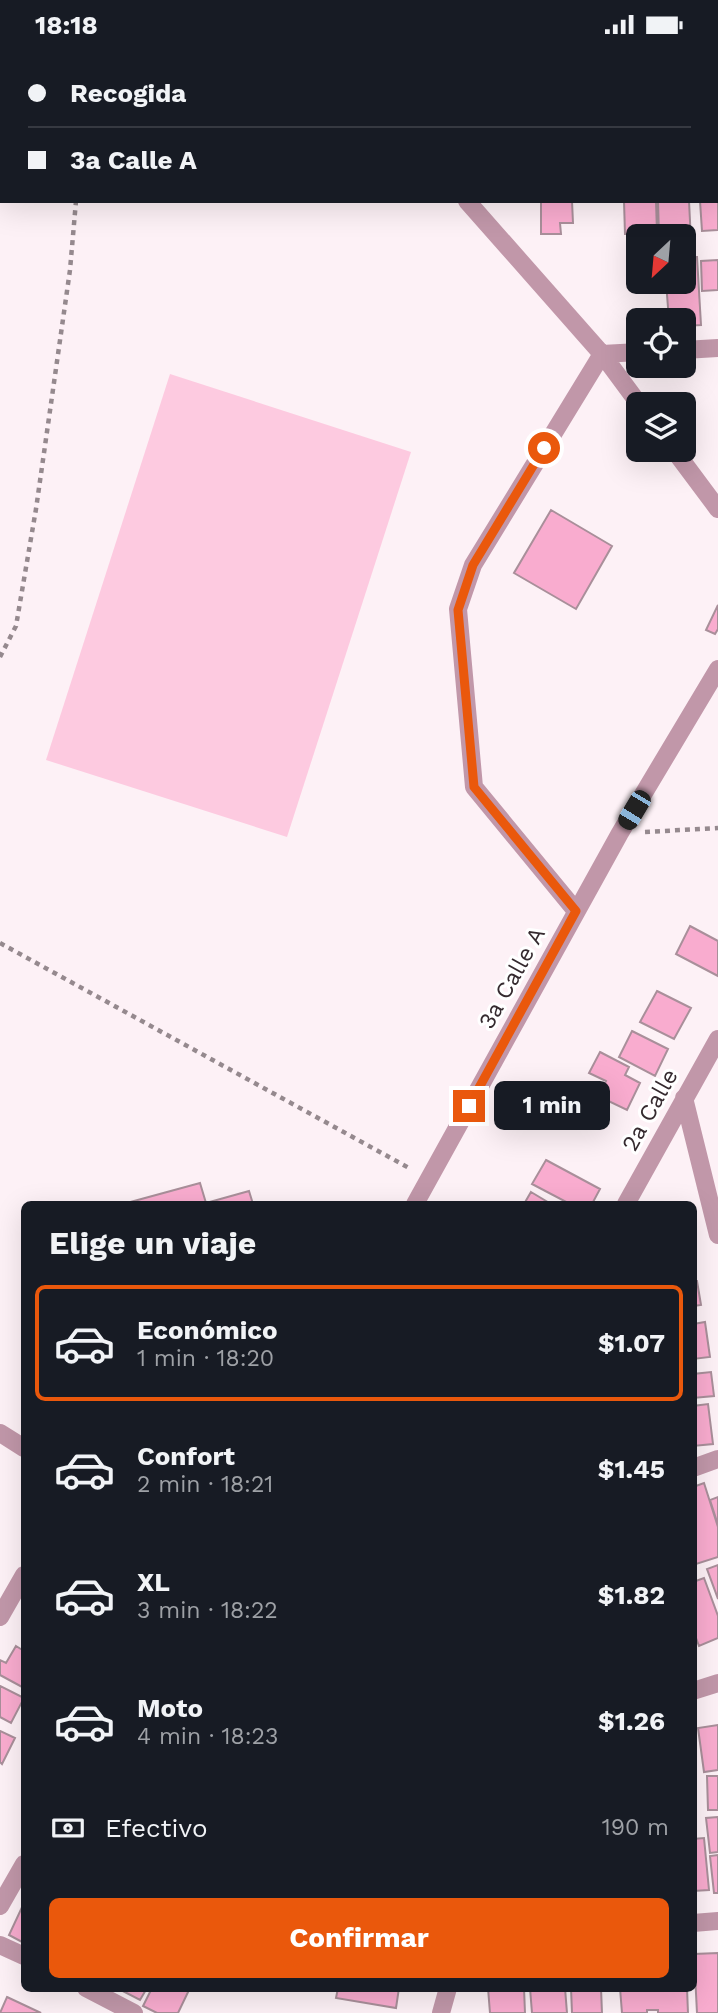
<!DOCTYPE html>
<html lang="es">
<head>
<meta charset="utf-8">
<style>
  body { margin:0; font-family:"Work Sans",sans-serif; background:#20242c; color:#f1f3f6; height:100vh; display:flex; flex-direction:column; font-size:26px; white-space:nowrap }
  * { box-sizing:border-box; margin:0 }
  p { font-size:23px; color:#9ea1a6 }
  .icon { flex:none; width:38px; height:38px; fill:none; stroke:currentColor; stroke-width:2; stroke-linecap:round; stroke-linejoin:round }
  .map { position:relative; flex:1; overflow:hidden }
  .drawer { position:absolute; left:21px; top:1152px; width:676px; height:791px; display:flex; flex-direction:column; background:#171b24; border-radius:10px; box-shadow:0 7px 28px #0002 }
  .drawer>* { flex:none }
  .hud { position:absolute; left:0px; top:0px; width:719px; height:154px; box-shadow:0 7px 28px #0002; display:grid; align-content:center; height:154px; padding:0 28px; background:#171b24 }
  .needle { width:46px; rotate:206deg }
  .tools { position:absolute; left:626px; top:175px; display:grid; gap:14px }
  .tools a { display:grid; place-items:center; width:70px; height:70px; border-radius:10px; background:#171b24; box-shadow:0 7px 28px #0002; font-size:35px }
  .end { position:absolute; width:32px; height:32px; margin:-16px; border:9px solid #ea580c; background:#fff; box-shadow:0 0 0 4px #fff }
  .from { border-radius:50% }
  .bubble { position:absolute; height:49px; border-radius:10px; background:#171b24; box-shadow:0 7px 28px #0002; font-size:23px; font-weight:700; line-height:49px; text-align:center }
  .car { position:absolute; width:21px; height:42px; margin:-21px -10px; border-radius:9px; box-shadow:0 0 5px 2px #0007; background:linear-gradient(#222 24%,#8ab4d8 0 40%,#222 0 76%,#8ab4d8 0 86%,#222 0) }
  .hud b { display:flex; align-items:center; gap:24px; height:66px; font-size:26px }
  .hud b+b { border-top:2px solid #363941 }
  .hud i { width:18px; height:18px; background:#f1f3f6 }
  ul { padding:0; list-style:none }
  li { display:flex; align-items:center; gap:21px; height:116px; margin:0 14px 10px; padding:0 14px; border:4px solid transparent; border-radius:10px }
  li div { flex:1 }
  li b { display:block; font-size:26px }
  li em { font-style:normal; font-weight:700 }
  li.active { border-color:#ea580c }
  li>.icon { width:63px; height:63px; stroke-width:1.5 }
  h2 { padding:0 28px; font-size:32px; line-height:84px }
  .pay { display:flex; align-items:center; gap:18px; height:77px; padding:0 28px; font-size:26px }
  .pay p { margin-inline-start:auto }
  .action { display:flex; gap:14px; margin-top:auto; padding:14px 28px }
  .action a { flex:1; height:80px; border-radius:10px; background:#ea580c; color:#fff; font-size:28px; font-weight:700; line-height:80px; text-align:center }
  .status { display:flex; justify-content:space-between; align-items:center; height:49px; padding:0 35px; background:#171b24; direction:ltr }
  .status svg { height:19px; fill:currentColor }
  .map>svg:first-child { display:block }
  .green { fill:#fdcae0 }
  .building { fill:#f9accf; stroke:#a98f9a; stroke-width:2 }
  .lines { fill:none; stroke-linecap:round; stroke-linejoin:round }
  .path { stroke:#95898e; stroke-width:4.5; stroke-dasharray:5 5; stroke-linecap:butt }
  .minor { stroke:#c197a9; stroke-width:18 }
  .route { stroke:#ea580c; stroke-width:9 }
  .labels { text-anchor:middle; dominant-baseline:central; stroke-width:6; stroke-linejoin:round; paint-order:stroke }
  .street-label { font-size:23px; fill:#352a2f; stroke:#fff }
</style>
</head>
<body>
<div class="status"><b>18:18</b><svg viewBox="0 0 49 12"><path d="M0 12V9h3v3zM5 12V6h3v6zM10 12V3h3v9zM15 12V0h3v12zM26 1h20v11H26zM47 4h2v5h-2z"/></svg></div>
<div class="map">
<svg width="718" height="1964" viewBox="0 0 718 1964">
  <rect width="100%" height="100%" fill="#fdf1f6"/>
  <path class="green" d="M170 325 411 403 287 788 46 711Z"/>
  <path class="building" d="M718 130V181L702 182 700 152H718Z
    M541 152H572L573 174H560L561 185H541Z
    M624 152H656L657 184 625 185Z
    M658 152H689L691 192H684V187H659Z
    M684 208H697L701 276 684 277V271H669L666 233H684Z
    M718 211V241L702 242 701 212Z
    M551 461 612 497 576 560 514 524Z
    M718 556V580L715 585 706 581Z
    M690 877 718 892V927L676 905Z
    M657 942 691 959 674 990 640 973Z
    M632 982 668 1000 655 1027 619 1008Z
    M600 1003 629 1018 625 1026 640 1034 627 1061 598 1047 606 1032 589 1024Z
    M546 1111 600 1140 592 1155H570L532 1135Z
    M200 1134 206 1154 249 1142 253 1155H123Z
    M531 1143 551 1155H524Z
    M693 1232H697L701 1256 693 1257Z
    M705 1273 710 1308 693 1310V1275Z
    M711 1323 714 1347 693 1349V1325Z
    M708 1355 713 1395 693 1397V1357Z
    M704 1434 718 1478V1508L693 1516V1438Z
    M718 1448V1476L710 1451Z
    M718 1516V1550L707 1520Z
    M704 1529 718 1567V1589L699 1597 693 1581V1533Z
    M16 1597 24 1602V1639L0 1626V1611L6 1614Z
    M0 1637 24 1649 11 1674 0 1668Z
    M718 1676V1721L704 1723 698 1679Z
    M0 1682 15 1689 2 1715 0 1713Z
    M693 1699 696 1746H693Z
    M707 1727H718V1761H708Z
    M718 1768V1803L710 1804 706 1769Z
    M704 1789 709 1841 693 1842V1790Z
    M718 1806V1844H714L710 1807Z
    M24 1854V1894L9 1886Z
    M718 1904V1964H697L694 1905Z
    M117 1939H147L140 1951Z
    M152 1939H190L178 1964H157L143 1957Z
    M338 1939H399L396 1959 336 1949Z
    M488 1939H524L525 1964H490Z
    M530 1939H565L567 1964H532Z
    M571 1939H601L602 1964H572Z
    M620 1939H687L688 1964H658V1961H647V1964H622Z
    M7 1948 41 1964H0Z"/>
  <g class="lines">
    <path class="path" d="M86 0V2
      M0 608 16 577 36 460 70 221 76 152
      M645 783 718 779
      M0 894 409 1119"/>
    <path class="minor" d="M342 0 343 2
      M467 152 602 305 639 355
      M684 301 718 299
      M674 401 718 460
      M576 862 474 738 458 560 473 516 602 305 639 303
      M684 1049 718 1186
      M415 1155 620 784 718 620
      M626 1155 718 990
      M0 1384 24 1399
      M693 1419 718 1410
      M0 1568 24 1526
      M693 1642 718 1634
      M0 1857 24 1815
      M693 1874 718 1872
      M0 1896 24 1907
      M86 1939 134 1964
      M441 1964 448 1939"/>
  </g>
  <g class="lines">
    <path class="route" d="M469 1057 576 862 474 738 458 561 473 516 544 399"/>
  </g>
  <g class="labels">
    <g class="street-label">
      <text transform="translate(512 929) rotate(-61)">3a Calle A</text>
      <text transform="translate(650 1061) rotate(-61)">2a Calle</text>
    </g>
  </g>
</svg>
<div class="tools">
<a><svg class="needle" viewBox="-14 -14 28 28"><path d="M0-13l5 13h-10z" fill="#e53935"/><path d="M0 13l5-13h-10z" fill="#9ea1a6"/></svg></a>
<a><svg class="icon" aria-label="locate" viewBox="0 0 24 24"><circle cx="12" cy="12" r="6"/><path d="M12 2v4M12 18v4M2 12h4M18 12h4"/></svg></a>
<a><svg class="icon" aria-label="layers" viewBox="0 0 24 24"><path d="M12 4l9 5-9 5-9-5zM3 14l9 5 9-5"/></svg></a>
</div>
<i class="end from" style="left:544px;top:399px"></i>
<i class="end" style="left:469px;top:1057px"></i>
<div class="bubble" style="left:494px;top:1032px;width:116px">1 min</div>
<i class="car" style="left:634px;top:761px;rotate:211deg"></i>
<div class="hud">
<b><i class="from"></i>Recogida</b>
<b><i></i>3a Calle A</b>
</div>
<section class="drawer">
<h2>Elige un viaje</h2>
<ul>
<li class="active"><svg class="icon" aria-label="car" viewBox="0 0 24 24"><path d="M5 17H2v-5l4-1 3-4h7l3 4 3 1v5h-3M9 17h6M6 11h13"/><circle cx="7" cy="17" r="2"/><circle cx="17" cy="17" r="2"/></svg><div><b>Económico</b><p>1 min · 18:20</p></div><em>$1.07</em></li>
<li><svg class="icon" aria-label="car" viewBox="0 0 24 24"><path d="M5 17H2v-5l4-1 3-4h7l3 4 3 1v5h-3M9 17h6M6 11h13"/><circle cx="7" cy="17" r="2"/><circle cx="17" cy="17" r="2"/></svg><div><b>Confort</b><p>2 min · 18:21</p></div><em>$1.45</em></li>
<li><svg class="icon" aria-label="car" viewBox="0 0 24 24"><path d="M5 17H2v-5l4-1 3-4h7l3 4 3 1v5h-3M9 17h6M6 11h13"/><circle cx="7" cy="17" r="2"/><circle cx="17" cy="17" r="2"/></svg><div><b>XL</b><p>3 min · 18:22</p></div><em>$1.82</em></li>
<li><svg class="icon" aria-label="car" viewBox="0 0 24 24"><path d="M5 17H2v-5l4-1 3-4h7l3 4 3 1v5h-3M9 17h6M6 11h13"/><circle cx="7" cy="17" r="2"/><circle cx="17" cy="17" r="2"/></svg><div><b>Moto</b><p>4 min · 18:23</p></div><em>$1.26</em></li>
</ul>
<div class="pay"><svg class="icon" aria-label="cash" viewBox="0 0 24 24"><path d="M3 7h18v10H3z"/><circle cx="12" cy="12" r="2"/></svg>Efectivo<p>190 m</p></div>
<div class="action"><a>Confirmar</a></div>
</section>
</div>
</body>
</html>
